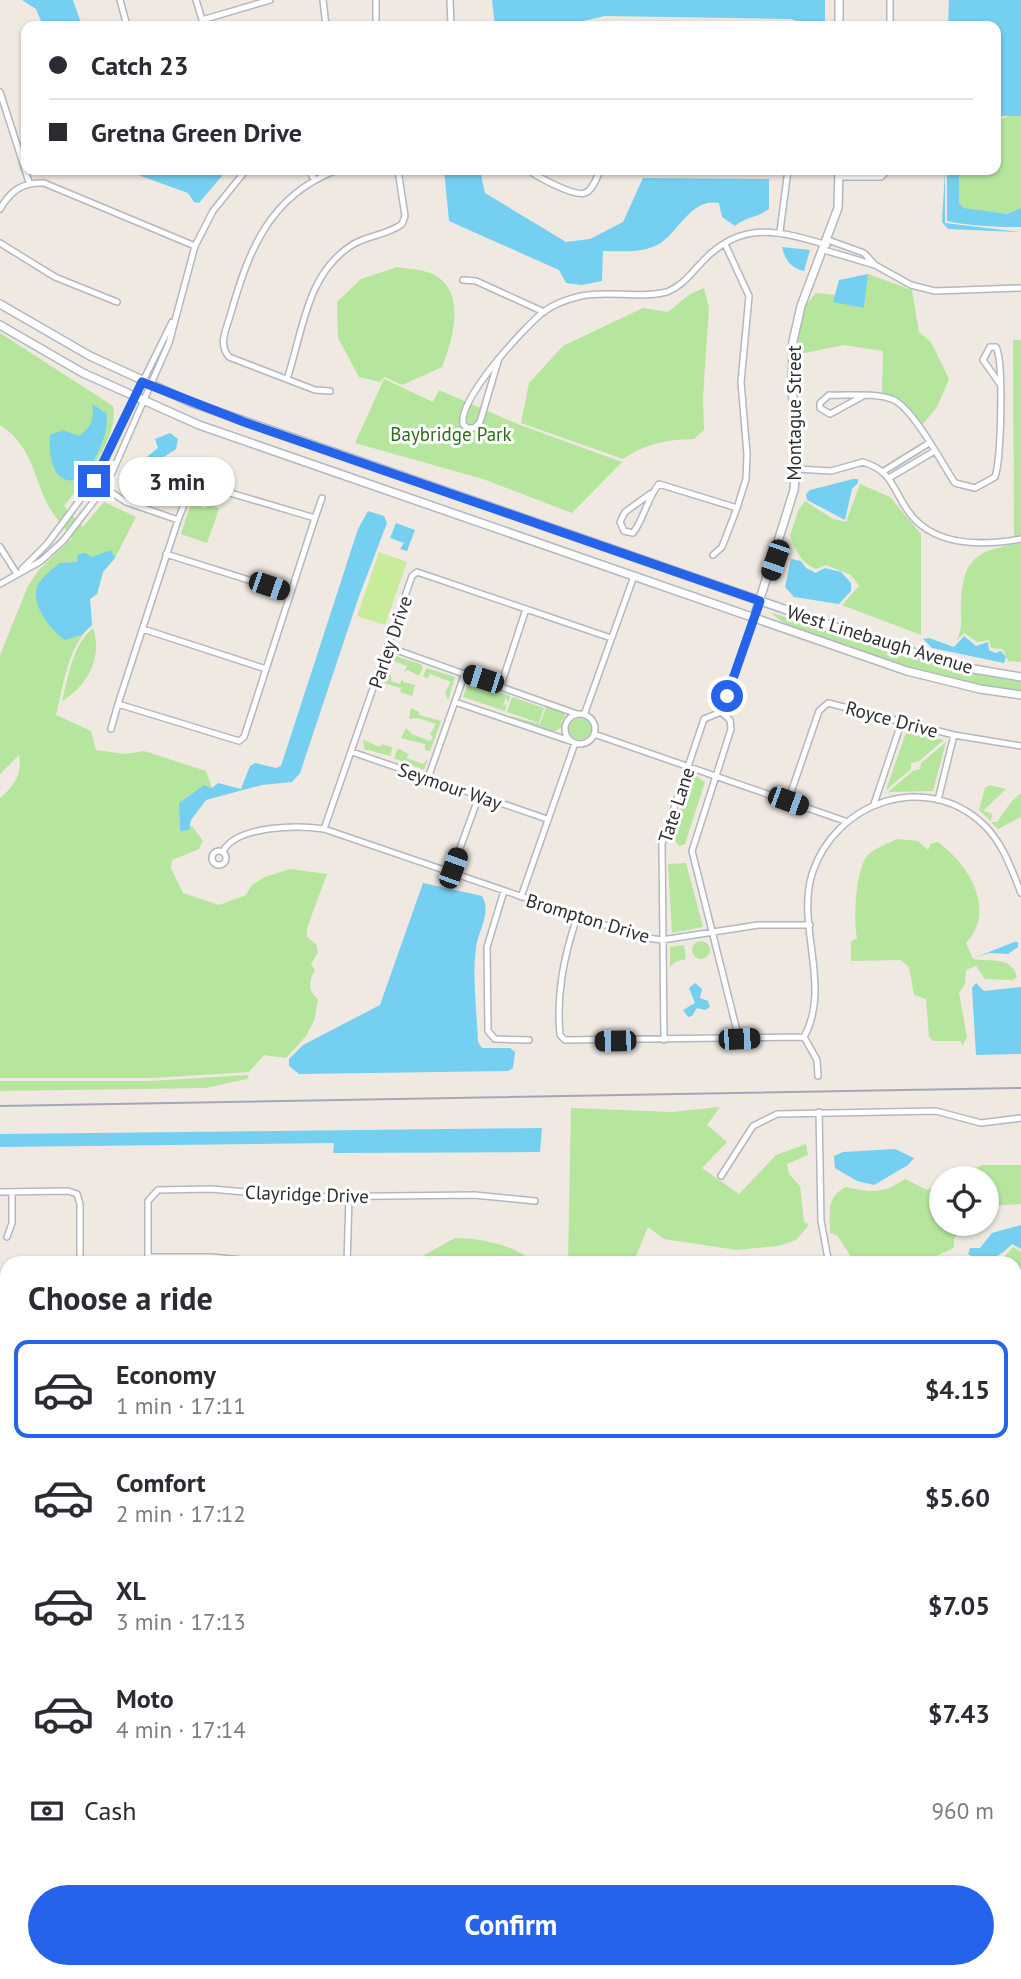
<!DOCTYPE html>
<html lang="en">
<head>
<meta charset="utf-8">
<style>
  body { margin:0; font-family:"PT Sans",sans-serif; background:#f7f7f7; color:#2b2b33; height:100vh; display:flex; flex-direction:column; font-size:26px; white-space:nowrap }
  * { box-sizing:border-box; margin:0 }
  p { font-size:23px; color:#7c7c81 }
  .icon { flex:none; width:38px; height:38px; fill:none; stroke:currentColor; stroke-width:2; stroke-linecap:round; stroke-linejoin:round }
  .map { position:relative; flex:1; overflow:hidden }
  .drawer { position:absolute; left:0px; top:1256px; width:1022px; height:723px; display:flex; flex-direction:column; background:#fff; border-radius:21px 21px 0 0; box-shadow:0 2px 5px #0004 }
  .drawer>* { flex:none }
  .hud { position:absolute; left:21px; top:21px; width:980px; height:154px; border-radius:14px; box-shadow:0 2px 5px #0004; display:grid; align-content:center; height:154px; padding:0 28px; background:#fff }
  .tools { position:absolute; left:929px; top:1166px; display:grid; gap:14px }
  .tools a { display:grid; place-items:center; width:70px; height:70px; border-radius:50%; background:#fff; box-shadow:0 2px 5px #0004; font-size:35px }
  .end { position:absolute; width:32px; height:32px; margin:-16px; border:9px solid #2563eb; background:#fff; box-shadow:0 0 0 4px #fff }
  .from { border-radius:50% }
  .bubble { position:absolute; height:49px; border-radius:24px; background:#fff; box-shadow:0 2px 5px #0004; font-size:23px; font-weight:700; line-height:49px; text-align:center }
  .car { position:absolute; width:21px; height:42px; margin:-21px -10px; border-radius:9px; box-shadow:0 0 5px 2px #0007; background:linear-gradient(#222 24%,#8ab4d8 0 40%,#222 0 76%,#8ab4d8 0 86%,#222 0) }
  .hud b { display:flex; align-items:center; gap:24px; height:66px; font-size:26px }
  .hud b+b { border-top:2px solid #e1e1e2 }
  .hud i { width:18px; height:18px; background:#2b2b33 }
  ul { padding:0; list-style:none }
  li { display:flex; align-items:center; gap:21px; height:98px; margin:0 14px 10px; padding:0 14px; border:4px solid transparent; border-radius:14px }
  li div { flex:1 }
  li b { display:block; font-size:26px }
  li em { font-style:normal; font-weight:700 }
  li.on { border-color:#2563eb }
  li>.icon { width:63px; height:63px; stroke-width:1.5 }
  h2 { padding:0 28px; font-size:32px; line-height:84px }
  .pay { display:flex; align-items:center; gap:18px; height:77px; padding:0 28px; font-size:26px }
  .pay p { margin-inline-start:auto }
  .primary-button { display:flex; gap:14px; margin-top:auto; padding:14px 28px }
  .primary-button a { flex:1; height:80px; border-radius:42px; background:#2563eb; color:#fff; font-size:28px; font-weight:700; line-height:80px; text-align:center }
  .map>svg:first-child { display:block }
  .green { fill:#b6e59e }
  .pitch { fill:#c9ec9a }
  .water { fill:#75cff0 }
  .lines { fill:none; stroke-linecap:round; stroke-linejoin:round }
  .street-casing { stroke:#b4b7c1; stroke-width:8 }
  .secondary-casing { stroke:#b4b7c1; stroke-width:10 }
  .street { stroke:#fff; stroke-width:5 }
  .secondary { stroke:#fff; stroke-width:7 }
  .rail { stroke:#a3a6b8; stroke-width:2 }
  .route { stroke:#2563eb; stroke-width:9 }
  .labels { text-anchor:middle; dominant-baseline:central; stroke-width:6; stroke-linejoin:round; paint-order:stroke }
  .street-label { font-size:19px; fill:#2e2e2e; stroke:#fff }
  .park-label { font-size:19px; fill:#2c6e1b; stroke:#fff }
</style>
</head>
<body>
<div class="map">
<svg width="1021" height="1979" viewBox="0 0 1021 1979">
  <rect width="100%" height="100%" fill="#efe9e1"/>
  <path class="green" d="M1014 114 1021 116V208L1009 214 963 209 959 204V170H996V121Z
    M397 267C407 269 420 269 430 273 468 288 453 340 442 367L402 385 385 377 380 382 359 377 338 338 337 302 361 279Z
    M868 274 912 290 919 332 931 342 949 379 937 407 922 425C913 410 899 397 882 395L883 351 844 345 795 355 804 307 816 293 835 295 833 301 864 308Z
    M704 288 709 308 703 396 704 430 694 439C666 440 647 443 623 459L521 423 529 383 563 346 643 308 668 312 690 294Z
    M0 333 113 406C120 436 82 484 64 506L83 527 104 502 136 517 115 558 103 572 97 594 90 599 92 625C67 647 64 684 56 715L91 731 96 750 125 754 144 751 206 771 212 788 204 785 179 803 180 831 192 826 203 841 199 849 172 860 171 868 183 893 219 905 246 895 252 885 265 877 290 869 327 874 307 928V937L316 944 318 952 311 964 315 970C309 981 307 990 318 999L314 1021 306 1036 286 1058 264 1055 249 1072 151 1078H0V798C15 785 22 775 19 755L0 774V655L28 586 38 571 72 538C64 527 53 515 47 503 33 473 30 444 0 425Z
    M1013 340H1021V536H1014Z
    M384 379 433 402 439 390 520 425 622 462 572 513 483 479 355 443Z
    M860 484 890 497 921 534V635L842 605 859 586 851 575 826 565 816 569C801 563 796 551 790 536L798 511 805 501 833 519 846 522Z
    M206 499 202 508 207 507 208 500 219 509 207 543 181 534 192 500Z
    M1021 543V662L1008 661 1003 649 991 648 989 640 977 642 964 633 956 641C964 627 960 620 961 604 962 557 979 550 1021 543Z
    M772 613 935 663 1021 680V693C975 686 798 645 772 613Z
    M93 628C103 658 87 686 62 701 69 675 72 646 93 628Z
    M393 655 420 664 423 667 419 676 408 670 404 672 407 666 394 661 389 666Z
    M426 668 455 677 448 700 445 693 451 682 430 674 428 678 423 677Z
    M387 674 391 675V681L400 684 402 678 403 682 415 685 412 696 400 692 401 688 383 683Z
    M469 682 510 696 508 703 506 697 503 706 507 704 505 711 463 697Z
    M513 694 562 711 565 716 561 722 562 727 554 732 506 715 540 724 546 707Z
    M512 697 544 708 539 723 507 712Z
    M411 708 419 712V715L441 721 430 751 425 750V744L401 738 406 728 412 734 430 741 433 737 430 734 436 724 418 718 409 719Z
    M569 729a11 11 0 1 1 22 0a11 11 0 1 1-22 0Z
    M907 730 944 740 919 761 911 763V769L886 790Z
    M363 740 380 747 382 744 392 747 391 756 364 749Z
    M946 742 933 791 888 792 913 771 920 769 921 763Z
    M400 749 408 754 407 758 423 764 428 759 424 770 394 758 397 750Z
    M696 776 705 782 685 844 679 846 671 837 692 778Z
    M990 785 1006 789 983 811 992 814 991 821 979 810 985 788Z
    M1021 793V817L998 829 991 822H997L1011 802Z
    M897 839 918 841 928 850 931 844 938 842C969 865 997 910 966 943L973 959C991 962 1012 956 1017 977L1012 980 985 979 976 966 966 970 965 984 959 993 967 1037 962 1046 961 1041H933L929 1037 926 999 914 995 909 967 901 960 851 961V942L857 938C853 919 856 870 867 856 874 848 887 844 897 839Z
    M686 863 703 927 672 933 668 864Z
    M692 950a9 9 0 1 1 18 0a9 9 0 1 1-18 0Z
    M684 945 686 959 675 962 670 967V947Z
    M249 1075 247 1079 206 1088 0 1091V1081H151Z
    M720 1107 707 1125 727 1142 702 1168 739 1194 776 1155 806 1144 808 1155 787 1164 789 1174 800 1186 804 1222 809 1225 796 1240 778 1246 737 1250 664 1239 648 1227 633 1263H568L571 1108 672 1112Z
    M982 1165H1021V1204L987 1206V1178H955Z
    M905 1179 927 1190 941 1184 942 1223H968L954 1238V1248L936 1256 855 1263 837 1235 830 1233C830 1212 826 1197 846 1187 871 1193 884 1194 905 1179Z
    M455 1238C478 1238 518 1245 533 1263H410Z
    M1013 1247 1021 1252V1292L1015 1287V1264L984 1262 1002 1259Z
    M0 1366 7 1367V1589L0 1585Z
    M0 1928 7 1931V1972H81L85 1979H0Z
    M750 1972H879L883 1979H791Z"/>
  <path class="pitch" d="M379 552 407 562 385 625 357 616Z"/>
  <path class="water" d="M22 0H73L82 26H43L36 9Z
    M492 0H825V26H811L791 19 605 16 562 26H495Z
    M949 0H1021V116H1002L996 121V26H948Z
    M124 170H227L199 203 194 202 188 193Z
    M444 170H480L485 193 566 242 590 239 623 222 643 178 769 179V209C757 218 745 217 735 226L722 217 719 203C692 198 680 229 662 242 645 254 622 251 603 251L602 281 582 285 566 283 559 270 449 221Z
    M945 170V223L1021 232 948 229 942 222Z
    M947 170H959V203L963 208 1008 214 1021 208V227C995 227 970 226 947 221Z
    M782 247 810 250 804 271C791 268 785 260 782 247Z
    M868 274 864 308 833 302 839 280Z
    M92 404 106 413C111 431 94 463 83 478 54 490 48 458 50 435L63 430 79 436C91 427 95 419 92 404Z
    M170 433 178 439 176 449 148 467 141 488H129L126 484 134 467 158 448 155 439Z
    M853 479H858V483L852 489 845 520 807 500 806 494 810 490Z
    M368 511 384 516 387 523 358 599 300 773 292 782 262 785 206 800 191 820 189 830 180 831 179 803 204 785 212 788 218 783 241 789 250 766 255 763 276 768 281 766 358 529Z
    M396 523 415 530 407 551 400 549 404 543 390 538Z
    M111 550 115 558 103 572 97 594 90 599 92 625 81 635 65 640C51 631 27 601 39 583 43 576 53 569 59 563L77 562 78 554 85 553 92 557Z
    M791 559 801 561 806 568 816 573 825 568 841 572 851 583V591L839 604 794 597 785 587Z
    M964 636 976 646 988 642 989 650 995 653 1001 651 1006 657 1004 663 932 648 923 639 929 638 954 647Z
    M423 883 482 896C492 913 478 930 476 948 472 978 477 1012 478 1042L482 1048H510L515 1052 513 1068 508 1071 299 1074 289 1066V1059L303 1045 380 1005Z
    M1014 942H1018V947L1008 954 989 953 974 958Z
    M695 983 702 989 700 998 708 1001 710 1007 705 1010 697 1008 692 1016 688 1017 683 1010 695 1003 689 988Z
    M976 983 984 991 1021 987V1054L976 1055 972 988Z
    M542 1128 540 1152 333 1153 334 1143 0 1147V1134Z
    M895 1149 914 1158 908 1165 874 1185 857 1181 835 1168 834 1156 843 1152Z
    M1021 1225V1249L1012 1244C1000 1257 984 1266 968 1254L970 1248H980L992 1233Z
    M0 1807 7 1811V1846L0 1860Z"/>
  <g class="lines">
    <defs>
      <path id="street" d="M120 0 127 26
        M196 0 204 26
        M323 0 326 26
        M376 0V26
        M450 0 451 26
        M202 20 270 0
        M890 26V0
        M0 92 29 182
        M308 170 315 180
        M529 170C537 177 575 197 585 193 593 190 597 177 600 170
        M839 177H881L888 170
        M0 209C11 190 23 182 44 183L195 246
        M780 231 788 170
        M828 240 864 253 875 265
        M0 243 55 277 117 302
        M824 250 875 265 911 285 935 291 1021 288
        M463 280 476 281 544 312
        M499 358 480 422 474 428H467L463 424C459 398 522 330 542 313 553 304 568 299 581 296 609 290 639 299 667 292 684 285 691 273 704 260 742 220 780 231 827 245
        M287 379C303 332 306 274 352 245 368 235 388 235 402 224L405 216 398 170
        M330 391 315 390 229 357C218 344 226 330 230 316 248 253 268 196 337 170
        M863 396 830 414 820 408V403L829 395C847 396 876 392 894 400 914 410 941 462 955 483L975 488 995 477C1001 460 1004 361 996 347H990L983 360 1000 384
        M797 469 831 471 863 462C891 471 891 485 906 508 930 547 982 546 1021 539
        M884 471 929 443
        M889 478 933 452
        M94 481 126 502 178 520
        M193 482 315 518 244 737 239 741 118 704 178 520Z
        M650 494 625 512 620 522 624 531 633 533C645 517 647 498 659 484L737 508
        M315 518 322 498
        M0 547 17 574
        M166 554 290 593
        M713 555 722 547 737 508 746 479 747 454 741 382 749 296 725 244
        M22 569 47 544 94 481 172 322
        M0 584 41 561 63 541 107 484 169 343 195 246 213 211 246 170
        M143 629 266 669
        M388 647 577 714
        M501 685 526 609
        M455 702 570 741
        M721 712 730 720 731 729 692 851 739 1039
        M721 712 754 618
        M565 729a15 15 0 1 1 30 0a15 15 0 1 1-30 0Z
        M584 715 634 576
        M111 729 118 704
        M594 734 845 821
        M352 752 547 819
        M428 778 465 673
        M938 800 954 735
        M788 801 819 711 828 703 954 735 1021 746
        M874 804 902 721
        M324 829 412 576 417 572 611 638
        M212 858a7 7 0 1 1 14 0a7 7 0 1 1-14 0Z
        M223 851C238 825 299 825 324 829L640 937 662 940 758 925H810
        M451 873 479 796
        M504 891 487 947 488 1031 495 1039 529 1040
        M521 897 575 743
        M577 917C564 956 556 994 560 1035L565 1040 804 1037
        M804 1037C832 987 796 926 812 874 835 802 925 770 983 824 1003 843 1011 868 1021 893
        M804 1037 817 1060 818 1076
        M664 1040 662 844 704 719 721 712
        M819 1112 821 1221 829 1264
        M721 1176 753 1126 777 1114 936 1111 981 1123 1021 1118
        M0 1192 68 1191 77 1194 80 1204V1264
        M7 1237 12 1223V1192
        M148 1257H211L285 1264
        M148 1264V1201L158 1190 211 1189 304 1197 474 1195 535 1201
        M347 1264 349 1197
        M0 1312 7 1313
        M0 1357 7 1359
        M1015 1364 1021 1371
        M1015 1403 1021 1397
        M1015 1505 1021 1513
        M0 1631 7 1635
        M0 1651 7 1639
        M1015 1667 1020 1675 1015 1683
        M1015 1688 1018 1700 1015 1715
        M0 1727 7 1728
        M1015 1804 1021 1796
        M1015 1892 1021 1884
        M1015 1946H1021
        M124 1972 128 1979
        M200 1979V1972
        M274 1979V1972
        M347 1979V1972
        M425 1979V1972
        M504 1979V1972
        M634 1979 638 1972
        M907 1979 910 1972"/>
      <path id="secondary" d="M839 0V26
        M0 304 90 356 190 402 867 638 962 667 1021 677
        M0 325 83 373 199 425 907 671 980 689 1021 695
        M754 618 794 490 798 443 792 392 793 341 801 306 838 208 839 170
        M0 1776 7 1780
        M0 1791 7 1794
        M577 1972 590 1979
        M603 1972 617 1979"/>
    </defs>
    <use href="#street" class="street-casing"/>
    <use href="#secondary" class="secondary-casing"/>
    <use href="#street" class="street"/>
    <use href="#secondary" class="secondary"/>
    <path class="rail" d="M0 1106 1021 1088"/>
  </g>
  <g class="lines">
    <path class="route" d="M94 481 142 382 244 422 760 601 727 696"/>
  </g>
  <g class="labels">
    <g class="street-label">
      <text transform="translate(794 413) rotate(-90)">Montague Street</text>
      <text transform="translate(880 639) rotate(17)">West Linebaugh Avenue</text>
      <text transform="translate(390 642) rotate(-71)">Parley Drive</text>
      <text transform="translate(892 719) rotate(15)">Royce Drive</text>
      <text transform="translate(450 786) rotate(19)">Seymour Way</text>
      <text transform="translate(676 805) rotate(-72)">Tate Lane</text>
      <text transform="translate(588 918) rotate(17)">Brompton Drive</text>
      <text transform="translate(307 1194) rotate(2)">Clayridge Drive</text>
    </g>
    <g class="park-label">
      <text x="451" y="434">Baybridge Park</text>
    </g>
  </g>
</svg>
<div class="tools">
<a><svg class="icon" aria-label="locate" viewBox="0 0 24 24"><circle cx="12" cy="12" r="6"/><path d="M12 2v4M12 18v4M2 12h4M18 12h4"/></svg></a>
</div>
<i class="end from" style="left:727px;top:696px"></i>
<i class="end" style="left:94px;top:481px"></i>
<div class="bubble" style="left:119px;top:457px;width:116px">3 min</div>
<i class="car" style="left:775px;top:560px;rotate:199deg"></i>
<i class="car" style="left:269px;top:586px;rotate:109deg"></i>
<i class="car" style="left:483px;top:679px;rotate:288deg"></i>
<i class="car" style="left:788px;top:801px;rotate:110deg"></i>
<i class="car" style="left:453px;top:868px;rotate:20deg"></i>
<i class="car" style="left:739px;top:1039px;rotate:88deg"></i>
<i class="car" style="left:615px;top:1041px;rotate:269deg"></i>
<div class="hud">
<b><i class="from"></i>Catch 23</b>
<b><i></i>Gretna Green Drive</b>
</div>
<section class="drawer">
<h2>Choose a ride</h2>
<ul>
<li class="on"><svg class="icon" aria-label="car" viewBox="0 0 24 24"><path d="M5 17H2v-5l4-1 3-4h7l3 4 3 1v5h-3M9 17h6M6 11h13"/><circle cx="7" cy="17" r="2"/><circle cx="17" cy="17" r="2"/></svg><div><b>Economy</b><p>1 min · 17:11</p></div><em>$4.15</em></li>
<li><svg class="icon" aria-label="car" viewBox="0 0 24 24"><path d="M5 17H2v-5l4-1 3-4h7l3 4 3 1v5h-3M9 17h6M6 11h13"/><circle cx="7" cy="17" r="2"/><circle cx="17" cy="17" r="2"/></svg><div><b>Comfort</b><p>2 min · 17:12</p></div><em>$5.60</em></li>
<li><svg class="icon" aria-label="car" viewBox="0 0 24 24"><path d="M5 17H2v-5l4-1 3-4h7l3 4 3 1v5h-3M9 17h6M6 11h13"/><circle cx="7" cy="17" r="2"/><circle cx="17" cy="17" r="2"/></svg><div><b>XL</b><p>3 min · 17:13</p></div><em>$7.05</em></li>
<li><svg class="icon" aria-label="car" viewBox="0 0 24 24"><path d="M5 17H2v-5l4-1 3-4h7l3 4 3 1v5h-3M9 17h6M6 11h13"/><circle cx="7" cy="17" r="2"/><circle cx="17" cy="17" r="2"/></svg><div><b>Moto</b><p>4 min · 17:14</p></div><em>$7.43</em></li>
</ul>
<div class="pay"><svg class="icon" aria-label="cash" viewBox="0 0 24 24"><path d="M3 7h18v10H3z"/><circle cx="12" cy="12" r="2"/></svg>Cash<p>960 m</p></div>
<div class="primary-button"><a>Confirm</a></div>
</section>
</div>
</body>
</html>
